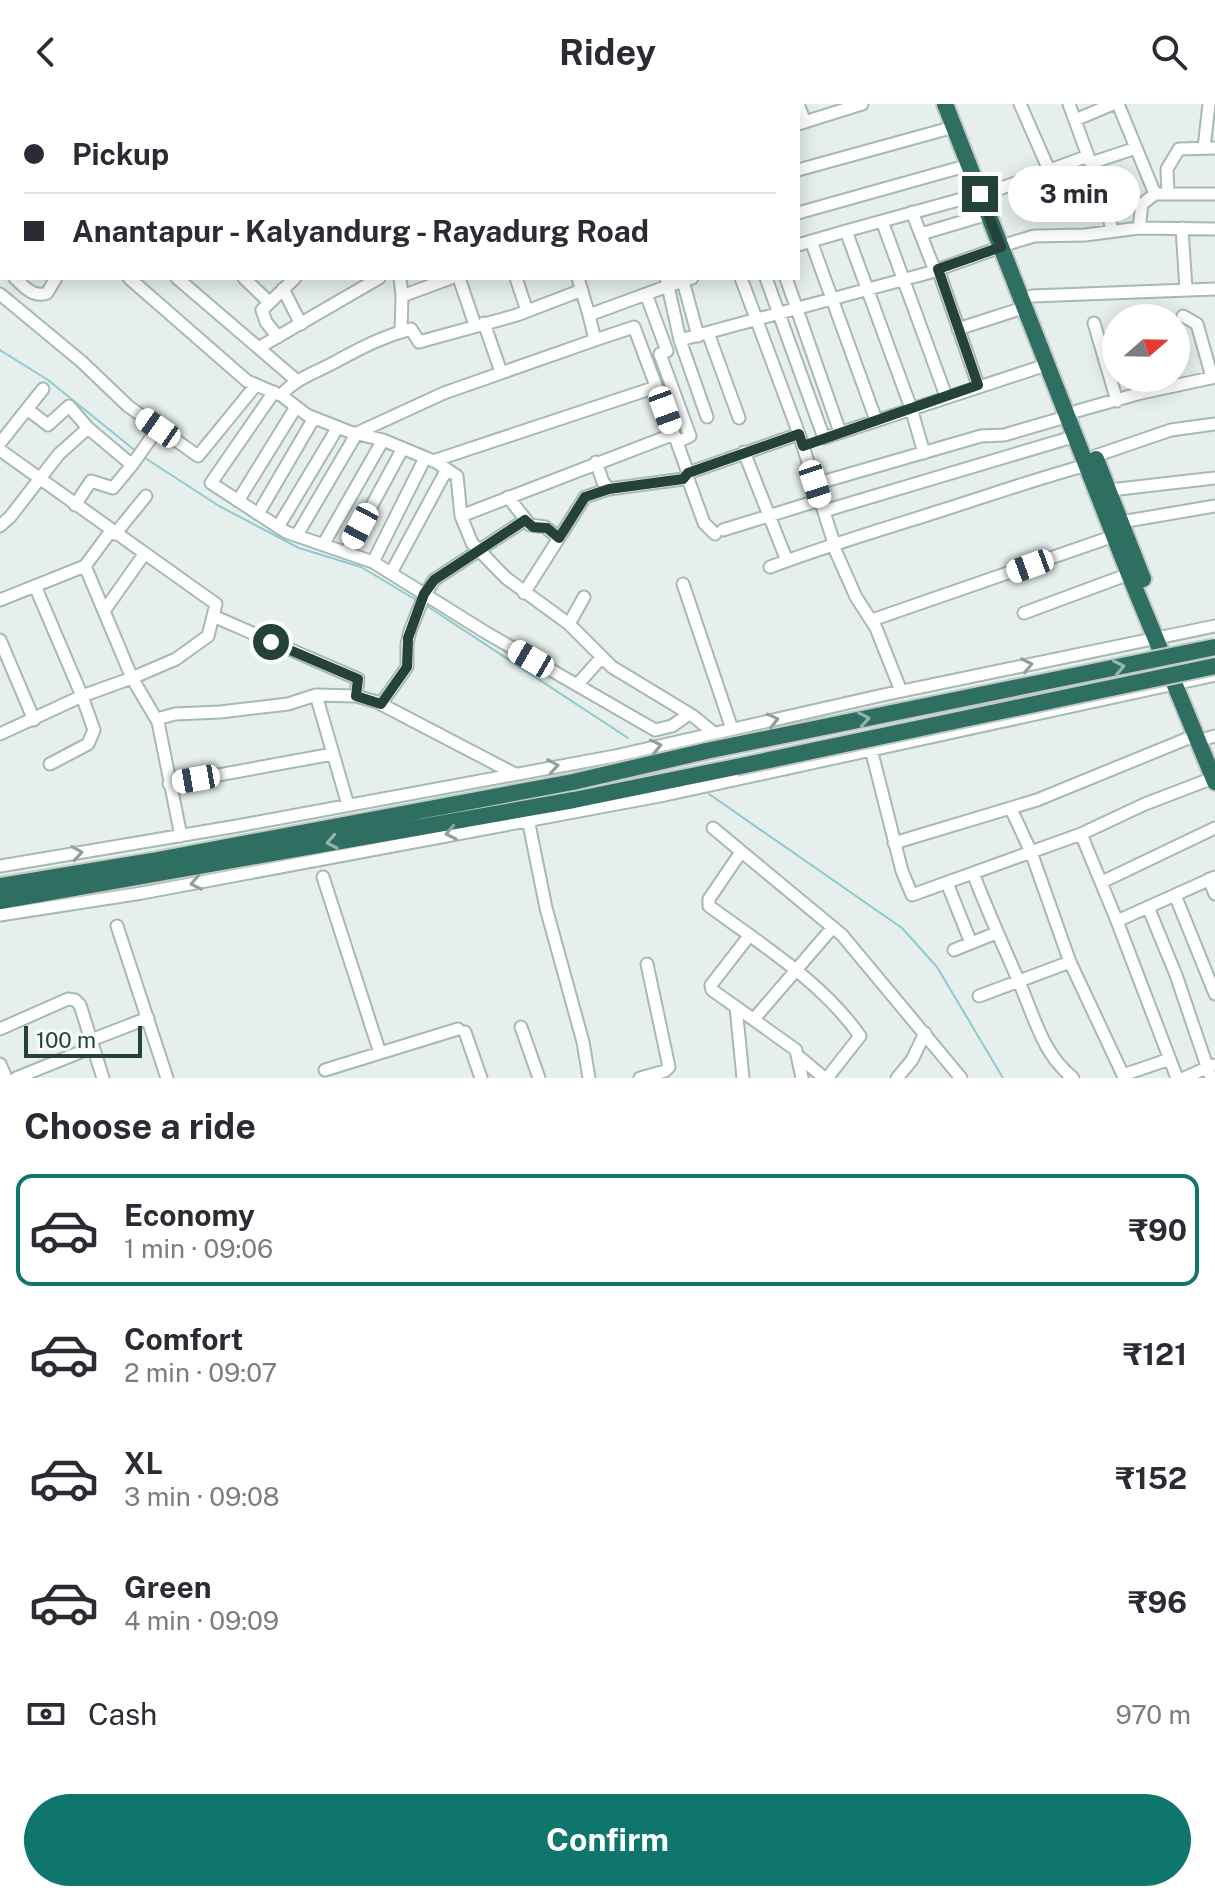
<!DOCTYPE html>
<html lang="en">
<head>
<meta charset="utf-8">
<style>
  body { margin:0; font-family:"Public Sans",sans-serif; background:#f2f2f3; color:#2b2b33; height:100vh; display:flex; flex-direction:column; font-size:30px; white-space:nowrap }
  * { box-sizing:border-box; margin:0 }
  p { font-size:26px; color:#7c7c81 }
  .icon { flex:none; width:44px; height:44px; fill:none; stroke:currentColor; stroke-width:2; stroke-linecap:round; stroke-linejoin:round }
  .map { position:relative; height:974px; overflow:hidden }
  .details { display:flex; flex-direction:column; background:#fff; flex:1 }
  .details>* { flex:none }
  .guide { position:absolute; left:0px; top:0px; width:800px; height:176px; box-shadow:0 4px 20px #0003; display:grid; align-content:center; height:176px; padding:0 24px; background:#fff }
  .needle { width:52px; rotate:70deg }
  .controls { position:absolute; left:1102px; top:200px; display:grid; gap:16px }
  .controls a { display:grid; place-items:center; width:88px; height:88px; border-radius:50%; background:#fff; box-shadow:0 4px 20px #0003; font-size:40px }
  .scale { position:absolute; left:24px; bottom:20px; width:118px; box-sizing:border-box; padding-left:8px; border:4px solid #24423a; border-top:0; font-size:22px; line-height:28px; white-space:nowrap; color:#24423a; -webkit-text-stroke:6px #f7fbf9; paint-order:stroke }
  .end { position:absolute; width:36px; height:36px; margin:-18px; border:10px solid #24423a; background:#fff; box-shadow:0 0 0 4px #fff }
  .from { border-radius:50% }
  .bubble { position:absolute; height:56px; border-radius:28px; background:#fff; box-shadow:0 4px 20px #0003; font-size:26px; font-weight:700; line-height:56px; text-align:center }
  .car { position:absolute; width:24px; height:48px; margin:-24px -12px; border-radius:10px; box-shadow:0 0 6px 2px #0007; background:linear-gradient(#fff 24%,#345 0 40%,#fff 0 76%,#345 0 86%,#fff 0) }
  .guide b { display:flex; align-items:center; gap:28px; height:76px; font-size:30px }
  .guide b+b { border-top:2px solid #e1e1e2 }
  .guide i { width:20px; height:20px; background:#2b2b33 }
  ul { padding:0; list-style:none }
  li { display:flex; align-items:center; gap:24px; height:112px; margin:0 16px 12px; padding:0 8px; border:4px solid transparent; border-radius:16px }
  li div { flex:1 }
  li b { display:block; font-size:30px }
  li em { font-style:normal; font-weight:700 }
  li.on { border-color:#0f766e }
  li>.icon { width:72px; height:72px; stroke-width:1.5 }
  h2 { padding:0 24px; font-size:36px; line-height:96px }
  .pay { display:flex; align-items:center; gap:20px; height:88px; padding:0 24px; font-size:30px }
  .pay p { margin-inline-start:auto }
  .action { display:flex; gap:16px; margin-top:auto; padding:16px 24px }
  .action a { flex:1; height:92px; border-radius:48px; background:#0f766e; color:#fff; font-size:32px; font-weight:700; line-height:92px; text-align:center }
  header { display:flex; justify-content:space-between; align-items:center; height:104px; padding:0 24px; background:#fff; font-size:36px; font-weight:700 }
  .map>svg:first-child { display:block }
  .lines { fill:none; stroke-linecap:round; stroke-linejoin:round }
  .stream { stroke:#8ec9d4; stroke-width:2 }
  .minor-casing { stroke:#a8b8b2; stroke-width:15 }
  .highway-casing { stroke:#c2cac8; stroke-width:20 }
  .minor { stroke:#fff; stroke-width:11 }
  .highway { stroke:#2f6f62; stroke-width:16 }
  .highway-bridge-casing { stroke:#c2cac8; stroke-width:20; stroke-linecap:butt }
  .highway-bridge { stroke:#2f6f62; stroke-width:16 }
  .oneway { stroke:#92a09c }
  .oneway2 { stroke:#93b5ae }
  .route { stroke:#24423a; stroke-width:10 }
</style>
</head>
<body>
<header><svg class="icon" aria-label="back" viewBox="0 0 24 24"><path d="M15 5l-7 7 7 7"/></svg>Ridey<svg class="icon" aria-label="search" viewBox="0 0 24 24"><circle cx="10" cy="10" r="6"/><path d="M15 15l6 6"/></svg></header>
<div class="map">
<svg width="1215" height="974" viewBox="0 0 1215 974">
  <rect width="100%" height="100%" fill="#e6efeb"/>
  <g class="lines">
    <path class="stream" d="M0 246 48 276 137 348
      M142 352 219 402 299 444 361 463 418 497
      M427 502 628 634
      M709 690 902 824 937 863 1003 974"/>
    <defs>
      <path id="minor" d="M56 0 58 2
        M131 0 134 2
        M173 0 174 2
        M234 0 235 2
        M347 0 348 2
        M435 0V2
        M494 0 495 2
        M554 0 555 2
        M610 0 611 2
        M798 0 805 18
        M1020 0 1049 66
        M1069 0 1088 52
        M1118 0 1155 90
        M119 2 120 0
        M359 2 367 0
        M570 2 576 0
        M714 2 719 0
        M0 11 2 14
        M1075 16 1113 0
        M798 20 862 0
        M1204 44 1209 0
        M1091 59 1136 44
        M798 66 954 23
        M0 69 2 71
        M991 88 1088 52 1103 86 1112 127
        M0 90 2 88
        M1168 90H1215
        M912 108 935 167
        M798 109 969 61
        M882 117 946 292
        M0 124 2 126
        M1139 124 1215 125
        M1182 124 1186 185
        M921 130 988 110
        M811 137 876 316
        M1011 139 1034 132 1085 131 1139 124 1142 100 1155 90H1168L1167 65 1179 45 1215 44
        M798 141 846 127
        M0 159 2 161
        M938 165 978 281
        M15 174C24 183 34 194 47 189L56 174
        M129 174 247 277 280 291
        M177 174 296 276
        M244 174 269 198
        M400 174 402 192 451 174
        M459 174 475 221
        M516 174 527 207
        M578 174 589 211
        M666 174 668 182 589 211 595 236 634 223 674 330
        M741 174 799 330 834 439
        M766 174 824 334 1049 260
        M786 174 840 328
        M683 177 698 232
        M283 185 301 220
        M582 186 517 211 419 238 411 225C381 233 361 244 335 258 313 270 298 273 281 291L307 311 350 328 383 336 436 358 457 372 461 412 472 439 506 474 569 520 612 563 693 612 714 629
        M0 190 82 258 128 302 198 352 256 281
        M646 190 667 247
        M1032 192 1215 185
        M1183 212 1197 220 1212 273
        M1160 213V214
        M484 219 501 268
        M1094 219 1117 297
        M958 225 1026 203
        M401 228 402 192
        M708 229 739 314
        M278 233 266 218 262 206 295 174
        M680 236 668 182 692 174
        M260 243 379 174
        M660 250 690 332 677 338
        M274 288 211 379 286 428 373 458 485 528 655 626 672 622 689 610
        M1077 307 1141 289 1215 273
        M707 313 680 236 928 169 1001 143
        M0 339 43 285
        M0 346 216 500 208 532 176 555 132 574 158 618 181 732
        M744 348 787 457
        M924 349 911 304 846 127 980 90
        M1095 352 1171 326 1215 320
        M433 357 656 283
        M596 358 603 378 609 385 683 375 688 369
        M132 361 158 324
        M687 372 704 419 715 430
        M815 380 981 332 1004 331 1069 312
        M1110 386 1215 374
        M508 393 530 421 545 423 559 434
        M238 397 296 303
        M75 401 91 377 113 384 132 361 88 324
        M824 407 1076 332
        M258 410 314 314
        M461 412 674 330 688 369 799 330
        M1121 418 1215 402
        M0 422 10 413 59 350 88 324 69 302 48 321 27 305
        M278 423 338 323
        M723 426 820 396
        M115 430 146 392
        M297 431 357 329 444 289 595 236
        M832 439 856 493 876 524 901 587
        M323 441 383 336
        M346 449 403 344
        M373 458 425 354
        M85 462 111 427
        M770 463C828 441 887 424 946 405 993 390 1039 374 1087 361
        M391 469 447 365
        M683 480 732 625
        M35 482 82 592 94 626 88 640 50 660
        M524 489 585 393 609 385
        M0 496 85 462 132 574 82 592 0 630
        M104 507 145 449
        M1024 509 1129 470
        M213 512 358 575 356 592
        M872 516 1114 432
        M569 520 584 493
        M0 536 34 616
        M577 581 602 553
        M316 591 348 701
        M381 600 407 563V540L410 527 424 492 434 476 525 416
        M157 615 175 610 220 608 288 600 316 591 356 592 377 598 513 669
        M1208 634 1215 632
        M871 645 902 767 912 791 1081 730 1145 700 1213 674
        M169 680 333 650
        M528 715 546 804 583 938 589 974
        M713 724 842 831 961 974
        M1081 730 1117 817
        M894 739 1037 696 1196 631
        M741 748 709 795V802C762 841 822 878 860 932L828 973H823L797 951
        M0 762 237 722 615 652 883 591 1215 522
        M973 769C987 806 1003 841 1019 878 1035 914 1042 949 1073 974
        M323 773 380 949
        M1209 775 1215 790
        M1102 778 1215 724
        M947 779 971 839
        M1175 791 1215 890
        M1148 803 1176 871 1211 974
        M0 811 142 789 665 691 1215 571
        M117 822 167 974
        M954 846 996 829
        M1070 858 1123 971 1170 955
        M979 892 1070 858 1031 748 1011 705
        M736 903 712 886 711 881 749 832
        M754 915 833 823
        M521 923 539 974
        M0 925 68 895 75 896 80 901 103 974
        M465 928 481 974
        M91 936 148 914
        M0 960 6 974
        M325 966 458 925
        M16 974 93 943
        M640 974 665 967 669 963 647 860
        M743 974 736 903 796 946 802 974
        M897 974 912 956 925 929
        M1177 974 1117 817 1215 773
        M1184 974 1213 961"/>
      <path id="highway" d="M945 0 1129 470 1215 678
        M1096 355 1143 475
        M0 782 152 757 573 678 706 647
        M0 797 574 696 736 663"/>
    </defs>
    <use href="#minor" class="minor-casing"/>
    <use href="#highway" class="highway-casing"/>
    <use href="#minor" class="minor"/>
    <use href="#highway" class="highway"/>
    <defs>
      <path id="highway-bridge" d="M706 647 1215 543
        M736 663 1215 562"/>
    </defs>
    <use href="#highway-bridge" class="highway-bridge-casing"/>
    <use href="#highway-bridge" class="highway-bridge"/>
  </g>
  <defs><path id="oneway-chevron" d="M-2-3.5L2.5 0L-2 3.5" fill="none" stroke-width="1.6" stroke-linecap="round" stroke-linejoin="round" transform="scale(2)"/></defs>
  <g class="oneway">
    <use href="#oneway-chevron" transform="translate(1027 561) rotate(-12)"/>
    <use href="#oneway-chevron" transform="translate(773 616) rotate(-13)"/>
    <use href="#oneway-chevron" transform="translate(656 642) rotate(-13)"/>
    <use href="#oneway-chevron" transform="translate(553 662) rotate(-10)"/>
    <use href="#oneway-chevron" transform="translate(451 729) rotate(169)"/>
    <use href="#oneway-chevron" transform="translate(77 749) rotate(-9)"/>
    <use href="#oneway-chevron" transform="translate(196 779) rotate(169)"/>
  </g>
  <g class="oneway2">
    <use href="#oneway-chevron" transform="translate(1119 563) rotate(-12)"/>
    <use href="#oneway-chevron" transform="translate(864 615) rotate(-10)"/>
    <use href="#oneway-chevron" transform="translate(332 738) rotate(169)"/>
  </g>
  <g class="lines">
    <path class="route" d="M271 538 358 575 356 592 381 600 407 563 408 534 424 490 434 476 525 416 533 423 547 424 559 434 585 393 609 385 683 375 688 369 799 330 803 342 978 281 938 165 1001 143 980 90"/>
  </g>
</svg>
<div class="controls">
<a><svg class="needle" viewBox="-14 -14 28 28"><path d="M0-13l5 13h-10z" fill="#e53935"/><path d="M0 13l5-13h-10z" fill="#7c7c81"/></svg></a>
</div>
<div class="scale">100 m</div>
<i class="end from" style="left:271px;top:538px"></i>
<i class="end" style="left:980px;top:90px"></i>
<div class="bubble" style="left:1008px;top:62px;width:132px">3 min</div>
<i class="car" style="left:665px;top:306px;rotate:160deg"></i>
<i class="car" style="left:158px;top:324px;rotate:305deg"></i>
<i class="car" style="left:815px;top:380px;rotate:162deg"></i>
<i class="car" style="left:360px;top:422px;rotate:208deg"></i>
<i class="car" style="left:1030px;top:462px;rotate:250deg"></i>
<i class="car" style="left:531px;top:555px;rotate:300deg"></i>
<i class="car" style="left:196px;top:675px;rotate:260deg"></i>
<div class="guide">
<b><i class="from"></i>Pickup</b>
<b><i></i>Anantapur - Kalyandurg - Rayadurg Road</b>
</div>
</div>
<section class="details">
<h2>Choose a ride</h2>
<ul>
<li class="on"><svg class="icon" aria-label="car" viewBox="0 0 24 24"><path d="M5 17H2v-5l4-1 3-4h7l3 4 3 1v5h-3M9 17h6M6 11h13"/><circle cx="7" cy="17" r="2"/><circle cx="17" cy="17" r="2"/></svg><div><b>Economy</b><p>1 min · 09:06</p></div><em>₹90</em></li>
<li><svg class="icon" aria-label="car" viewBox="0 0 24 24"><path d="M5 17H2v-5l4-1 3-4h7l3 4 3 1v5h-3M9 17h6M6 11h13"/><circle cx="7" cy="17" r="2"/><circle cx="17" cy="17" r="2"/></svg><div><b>Comfort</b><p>2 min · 09:07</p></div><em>₹121</em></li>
<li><svg class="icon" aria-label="car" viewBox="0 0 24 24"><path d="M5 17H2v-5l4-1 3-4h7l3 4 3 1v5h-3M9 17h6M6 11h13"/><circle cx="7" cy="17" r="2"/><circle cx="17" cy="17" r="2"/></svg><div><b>XL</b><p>3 min · 09:08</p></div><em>₹152</em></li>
<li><svg class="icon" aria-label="car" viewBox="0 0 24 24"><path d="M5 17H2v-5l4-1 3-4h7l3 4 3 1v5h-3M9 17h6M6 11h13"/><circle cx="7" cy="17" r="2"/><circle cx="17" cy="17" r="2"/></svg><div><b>Green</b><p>4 min · 09:09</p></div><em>₹96</em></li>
</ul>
<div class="pay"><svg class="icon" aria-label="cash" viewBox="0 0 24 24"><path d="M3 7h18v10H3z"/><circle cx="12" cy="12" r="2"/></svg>Cash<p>970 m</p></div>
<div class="action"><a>Confirm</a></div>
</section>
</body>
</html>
